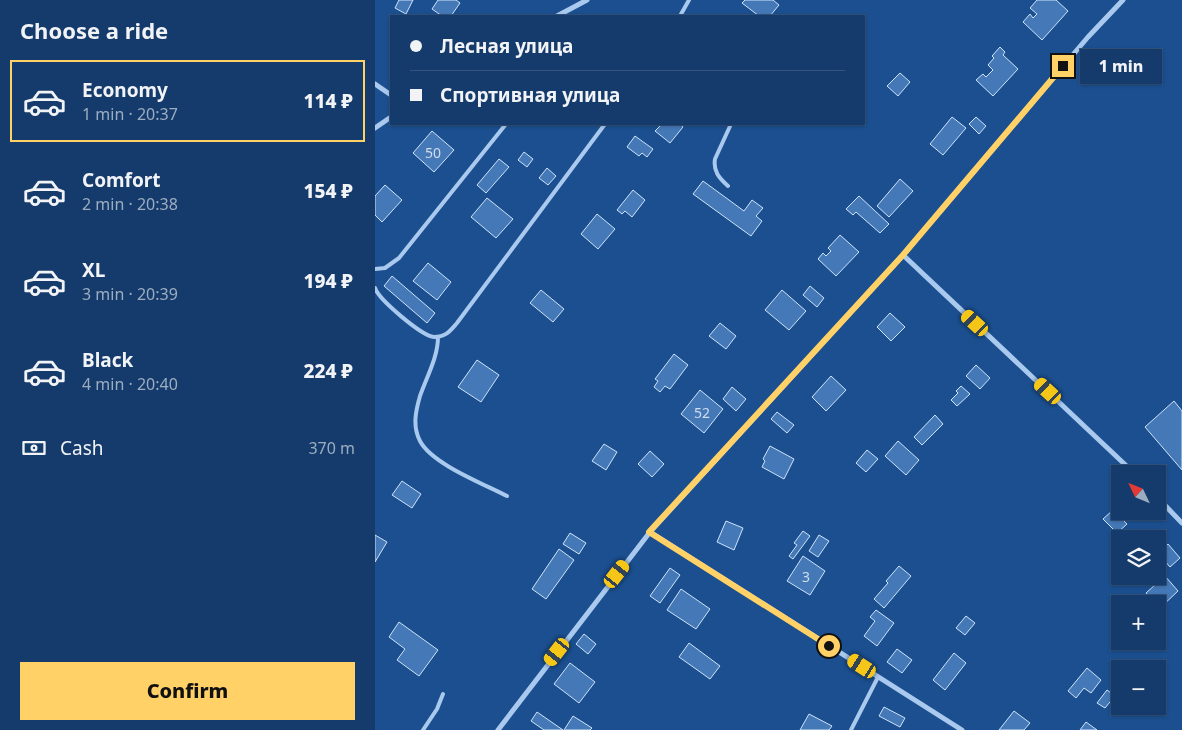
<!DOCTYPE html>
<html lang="en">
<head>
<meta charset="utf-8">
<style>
  body { margin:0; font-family:"Noto Sans",sans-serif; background:#1d4271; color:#f1f3f6; height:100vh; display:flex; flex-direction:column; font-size:19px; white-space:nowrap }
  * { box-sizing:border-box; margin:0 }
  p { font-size:16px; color:#9dadc1 }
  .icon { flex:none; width:28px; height:28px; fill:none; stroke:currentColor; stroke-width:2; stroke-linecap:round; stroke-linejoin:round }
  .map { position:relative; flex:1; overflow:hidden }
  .details { display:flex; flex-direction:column; background:#143b6b; width:375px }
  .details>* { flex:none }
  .banner { position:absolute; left:15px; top:15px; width:475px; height:110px; border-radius:0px; box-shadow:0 1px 4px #0004,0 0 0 1px #33557e; display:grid; align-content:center; height:110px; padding:0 20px; background:#143b6b }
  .needle { width:32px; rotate:313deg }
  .tools { position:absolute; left:736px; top:465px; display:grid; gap:10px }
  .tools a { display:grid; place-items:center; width:55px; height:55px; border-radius:0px; background:#143b6b; box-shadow:0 1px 4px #0004,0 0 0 1px #33557e; font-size:25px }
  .end { position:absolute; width:22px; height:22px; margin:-11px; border:6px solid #ffd166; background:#111; box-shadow:0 0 0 2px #111 }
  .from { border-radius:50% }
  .bubble { position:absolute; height:35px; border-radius:0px; background:#143b6b; box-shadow:0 1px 4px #0004,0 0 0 1px #33557e; font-size:16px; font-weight:800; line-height:35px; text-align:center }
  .car { position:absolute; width:15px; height:30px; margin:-15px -8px; border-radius:6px; box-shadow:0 0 4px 1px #0007; background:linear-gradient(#f5c518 24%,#345 0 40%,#f5c518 0 76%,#345 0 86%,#f5c518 0) }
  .banner b { display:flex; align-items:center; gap:18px; height:48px; font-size:19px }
  .banner b+b { border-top:1px solid #33557e }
  .banner i { width:12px; height:12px; background:#f1f3f6 }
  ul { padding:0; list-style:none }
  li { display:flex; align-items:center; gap:15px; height:82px; margin:0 10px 8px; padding:0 10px; border:2px solid transparent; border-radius:0px }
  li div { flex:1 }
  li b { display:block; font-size:19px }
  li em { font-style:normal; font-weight:800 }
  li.on { border-color:#ffd166 }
  li>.icon { width:45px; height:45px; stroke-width:1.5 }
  h2 { padding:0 20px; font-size:22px; line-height:60px }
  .pay { display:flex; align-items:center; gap:12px; height:55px; padding:0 20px; font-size:19px }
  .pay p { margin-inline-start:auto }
  .button { display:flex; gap:10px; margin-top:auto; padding:10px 20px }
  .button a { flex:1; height:58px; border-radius:0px; background:#ffd166; color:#111; font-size:20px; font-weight:800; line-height:58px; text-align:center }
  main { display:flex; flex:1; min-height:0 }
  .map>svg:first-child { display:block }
  .building { fill:#4478b7; stroke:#cfe3fa }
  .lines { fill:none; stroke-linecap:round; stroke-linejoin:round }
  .service { stroke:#a9c9ee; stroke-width:4 }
  .minor { stroke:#a9c9ee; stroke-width:5 }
  .route { stroke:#ffd166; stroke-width:6 }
  .labels { text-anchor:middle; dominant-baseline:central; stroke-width:5; stroke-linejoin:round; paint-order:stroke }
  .number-label { font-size:14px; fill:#d0dded }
</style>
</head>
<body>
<main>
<section class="details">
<h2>Choose a ride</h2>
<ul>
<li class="on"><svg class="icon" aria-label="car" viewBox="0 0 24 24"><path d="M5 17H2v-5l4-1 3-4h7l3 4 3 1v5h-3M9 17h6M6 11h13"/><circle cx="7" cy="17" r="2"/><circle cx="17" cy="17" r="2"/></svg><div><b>Economy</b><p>1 min · 20:37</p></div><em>114 ₽</em></li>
<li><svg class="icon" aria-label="car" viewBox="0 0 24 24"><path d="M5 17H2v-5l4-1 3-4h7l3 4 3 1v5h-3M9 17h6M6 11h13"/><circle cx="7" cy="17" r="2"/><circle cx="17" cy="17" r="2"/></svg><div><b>Comfort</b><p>2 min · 20:38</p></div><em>154 ₽</em></li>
<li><svg class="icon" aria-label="car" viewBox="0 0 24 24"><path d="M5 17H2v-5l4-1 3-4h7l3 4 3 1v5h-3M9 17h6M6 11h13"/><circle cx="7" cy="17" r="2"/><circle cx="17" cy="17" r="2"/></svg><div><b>XL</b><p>3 min · 20:39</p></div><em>194 ₽</em></li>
<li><svg class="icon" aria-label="car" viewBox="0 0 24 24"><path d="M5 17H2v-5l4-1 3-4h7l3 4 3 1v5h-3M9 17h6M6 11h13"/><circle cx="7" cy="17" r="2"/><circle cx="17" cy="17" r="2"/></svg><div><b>Black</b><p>4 min · 20:40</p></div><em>224 ₽</em></li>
</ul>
<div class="pay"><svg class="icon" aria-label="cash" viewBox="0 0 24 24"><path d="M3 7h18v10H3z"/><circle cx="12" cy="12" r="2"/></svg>Cash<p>370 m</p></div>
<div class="button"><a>Confirm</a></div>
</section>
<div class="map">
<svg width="807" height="730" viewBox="0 0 807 730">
  <rect width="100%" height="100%" fill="#1b4f8f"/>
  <path class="building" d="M24 0H38L31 14 20 8Z
    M63 0H81L85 3 76 16H67L57 9Z
    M370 0H398L404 5 395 16H384L367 3Z
    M662 0H681L693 11 667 40 648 22 655 14 658 18 662 14 655 8Z
    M625 47 630 52 628 55 643 69 618 96 601 80 608 74 611 77 618 70 613 65 619 58 617 56Z
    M525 73 535 82 523 96 512 86Z
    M577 117 591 128 568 155 555 144Z
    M601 117 611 126 604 134 594 124Z
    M287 124H305L308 127 295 143 280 131Z
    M57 131 79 150 59 172 38 153Z
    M260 136 278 149 272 157 267 153 264 156 252 147Z
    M149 152 158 159 152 167 143 160Z
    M124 159 134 167 111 193 102 185Z
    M172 168 181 176 173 185 164 178Z
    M525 179 538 191 514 217 502 206Z
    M328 181 369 211 377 200 388 208 381 216 387 221 376 236 318 194Z
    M10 185 27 200 7 222 0 215V196Z
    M258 190 270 200 257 217 250 211 247 214 242 210Z
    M484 196 514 224 505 233 481 212 478 215 471 209Z
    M112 198 138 219 121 238 96 217Z
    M222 214 240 229 223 249 206 234Z
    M465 235 484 252 461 276 443 259 448 253 451 256 456 251 453 248Z
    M53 263 76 282 62 300 38 281Z
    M17 276 60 313 52 323 9 286Z
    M435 286 449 298 442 307 428 295Z
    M166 290 189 309 178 322 155 303Z
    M407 290 431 311 414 330 390 310Z
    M515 313 530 327 516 341 502 327Z
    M345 323 361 336 351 349 334 336Z
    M299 354 313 365 295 389 290 386 285 392 279 387 283 381 280 379Z
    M102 360 124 375 106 402 83 387Z
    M601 365 615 378 605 389 591 376Z
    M456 376 471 390 451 411 437 397Z
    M586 386 595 394 582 406 576 400 583 393 581 391Z
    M357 387 371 399 361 411 348 399Z
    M325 390 348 409 329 433 306 414Z
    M799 401 807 411V470L770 427Z
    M402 412 419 425 412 433 396 419Z
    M560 415 568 424 547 445 539 437Z
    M523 441 544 460 531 475 510 456Z
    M229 444 242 452 231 470 217 461Z
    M395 446 419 459 409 479 387 467 390 461 388 459Z
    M492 450 503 459 491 472 481 463Z
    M275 451 289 464 277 477 263 464Z
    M27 481 46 494 37 508 17 495Z
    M738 510 752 524 742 533 728 519Z
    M351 521 368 528 359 550 342 542Z
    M428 531 435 536 418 559 414 556 422 545 419 543Z
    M195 533 211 543 204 554 188 544Z
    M0 535 12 542 0 562Z
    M444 535 454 541 443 557 434 551Z
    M793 544 805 558 795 567 783 553Z
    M184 549 199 560 171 599 157 589Z
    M428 556 450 571 435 595 412 581Z
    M524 566 536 576 509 608 499 599 513 583 511 581Z
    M295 568 305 575 285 603 275 596Z
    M790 576 803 591 784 609 782 604H780L771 593Z
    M306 589 335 609 321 629 292 610Z
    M501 610 519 623 502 646 489 636 500 621 495 617Z
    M591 616 600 623 590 635 581 628Z
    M24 622 63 650 44 676 22 660 30 649 14 637Z
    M209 634 221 644 213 654 201 644Z
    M314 643 345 666 335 679 304 657Z
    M522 649 537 660 527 673 512 662Z
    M579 653 591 663 570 690 558 680Z
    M195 663 220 682 204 703 179 684Z
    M712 668 726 680 716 693 709 688 701 698 693 691Z
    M732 690 740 696 730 708 722 703Z
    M509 707 530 718 525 727 504 716Z
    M639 711 655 723 649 730H624Z
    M162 712 188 730H169L156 721Z
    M434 714 457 726 454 730H425Z
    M198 716 217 728 215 730H189Z
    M711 722 722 730H705Z"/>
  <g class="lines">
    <path class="service" d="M305 16 314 0
      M353 186C344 178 338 171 340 159L356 124
      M0 269 10 268 24 258 131 124
      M0 288C4 300 47 336 59 337 71 337 75 331 82 323L230 124
      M63 337C63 357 52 376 45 396 41 410 37 426 45 441 57 464 109 484 132 496
      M48 730 62 709 68 694
      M476 730 503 677"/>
    <path class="minor" d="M182 16 212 0
      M0 84 16 95
      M0 128 16 117
      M528 255 760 474
      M782 497 807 523
      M275 532 587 730
      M123 730 275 532 528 255 713 37 748 0"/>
  </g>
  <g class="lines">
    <path class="route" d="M454 646 274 532 528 255 688 66"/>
  </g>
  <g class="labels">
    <g class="number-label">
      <text x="58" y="152">50</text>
      <text x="327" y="412">52</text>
      <text x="431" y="576">3</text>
    </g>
  </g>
</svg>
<div class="tools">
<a><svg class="needle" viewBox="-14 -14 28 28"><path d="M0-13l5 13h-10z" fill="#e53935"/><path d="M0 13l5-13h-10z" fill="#9dadc1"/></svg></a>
<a><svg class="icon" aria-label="layers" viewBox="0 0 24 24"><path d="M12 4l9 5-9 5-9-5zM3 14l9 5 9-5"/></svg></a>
<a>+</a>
<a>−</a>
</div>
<i class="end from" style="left:454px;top:646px"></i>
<i class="end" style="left:688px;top:66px"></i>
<div class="bubble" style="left:705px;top:49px;width:82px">1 min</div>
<i class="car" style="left:600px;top:323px;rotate:313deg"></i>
<i class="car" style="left:673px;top:391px;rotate:313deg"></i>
<i class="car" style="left:242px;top:574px;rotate:38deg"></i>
<i class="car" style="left:182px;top:652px;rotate:218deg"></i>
<i class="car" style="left:487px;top:666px;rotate:303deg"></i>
<div class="banner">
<b><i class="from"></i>Лесная улица</b>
<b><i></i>Спортивная улица</b>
</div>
</div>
</main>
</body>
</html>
